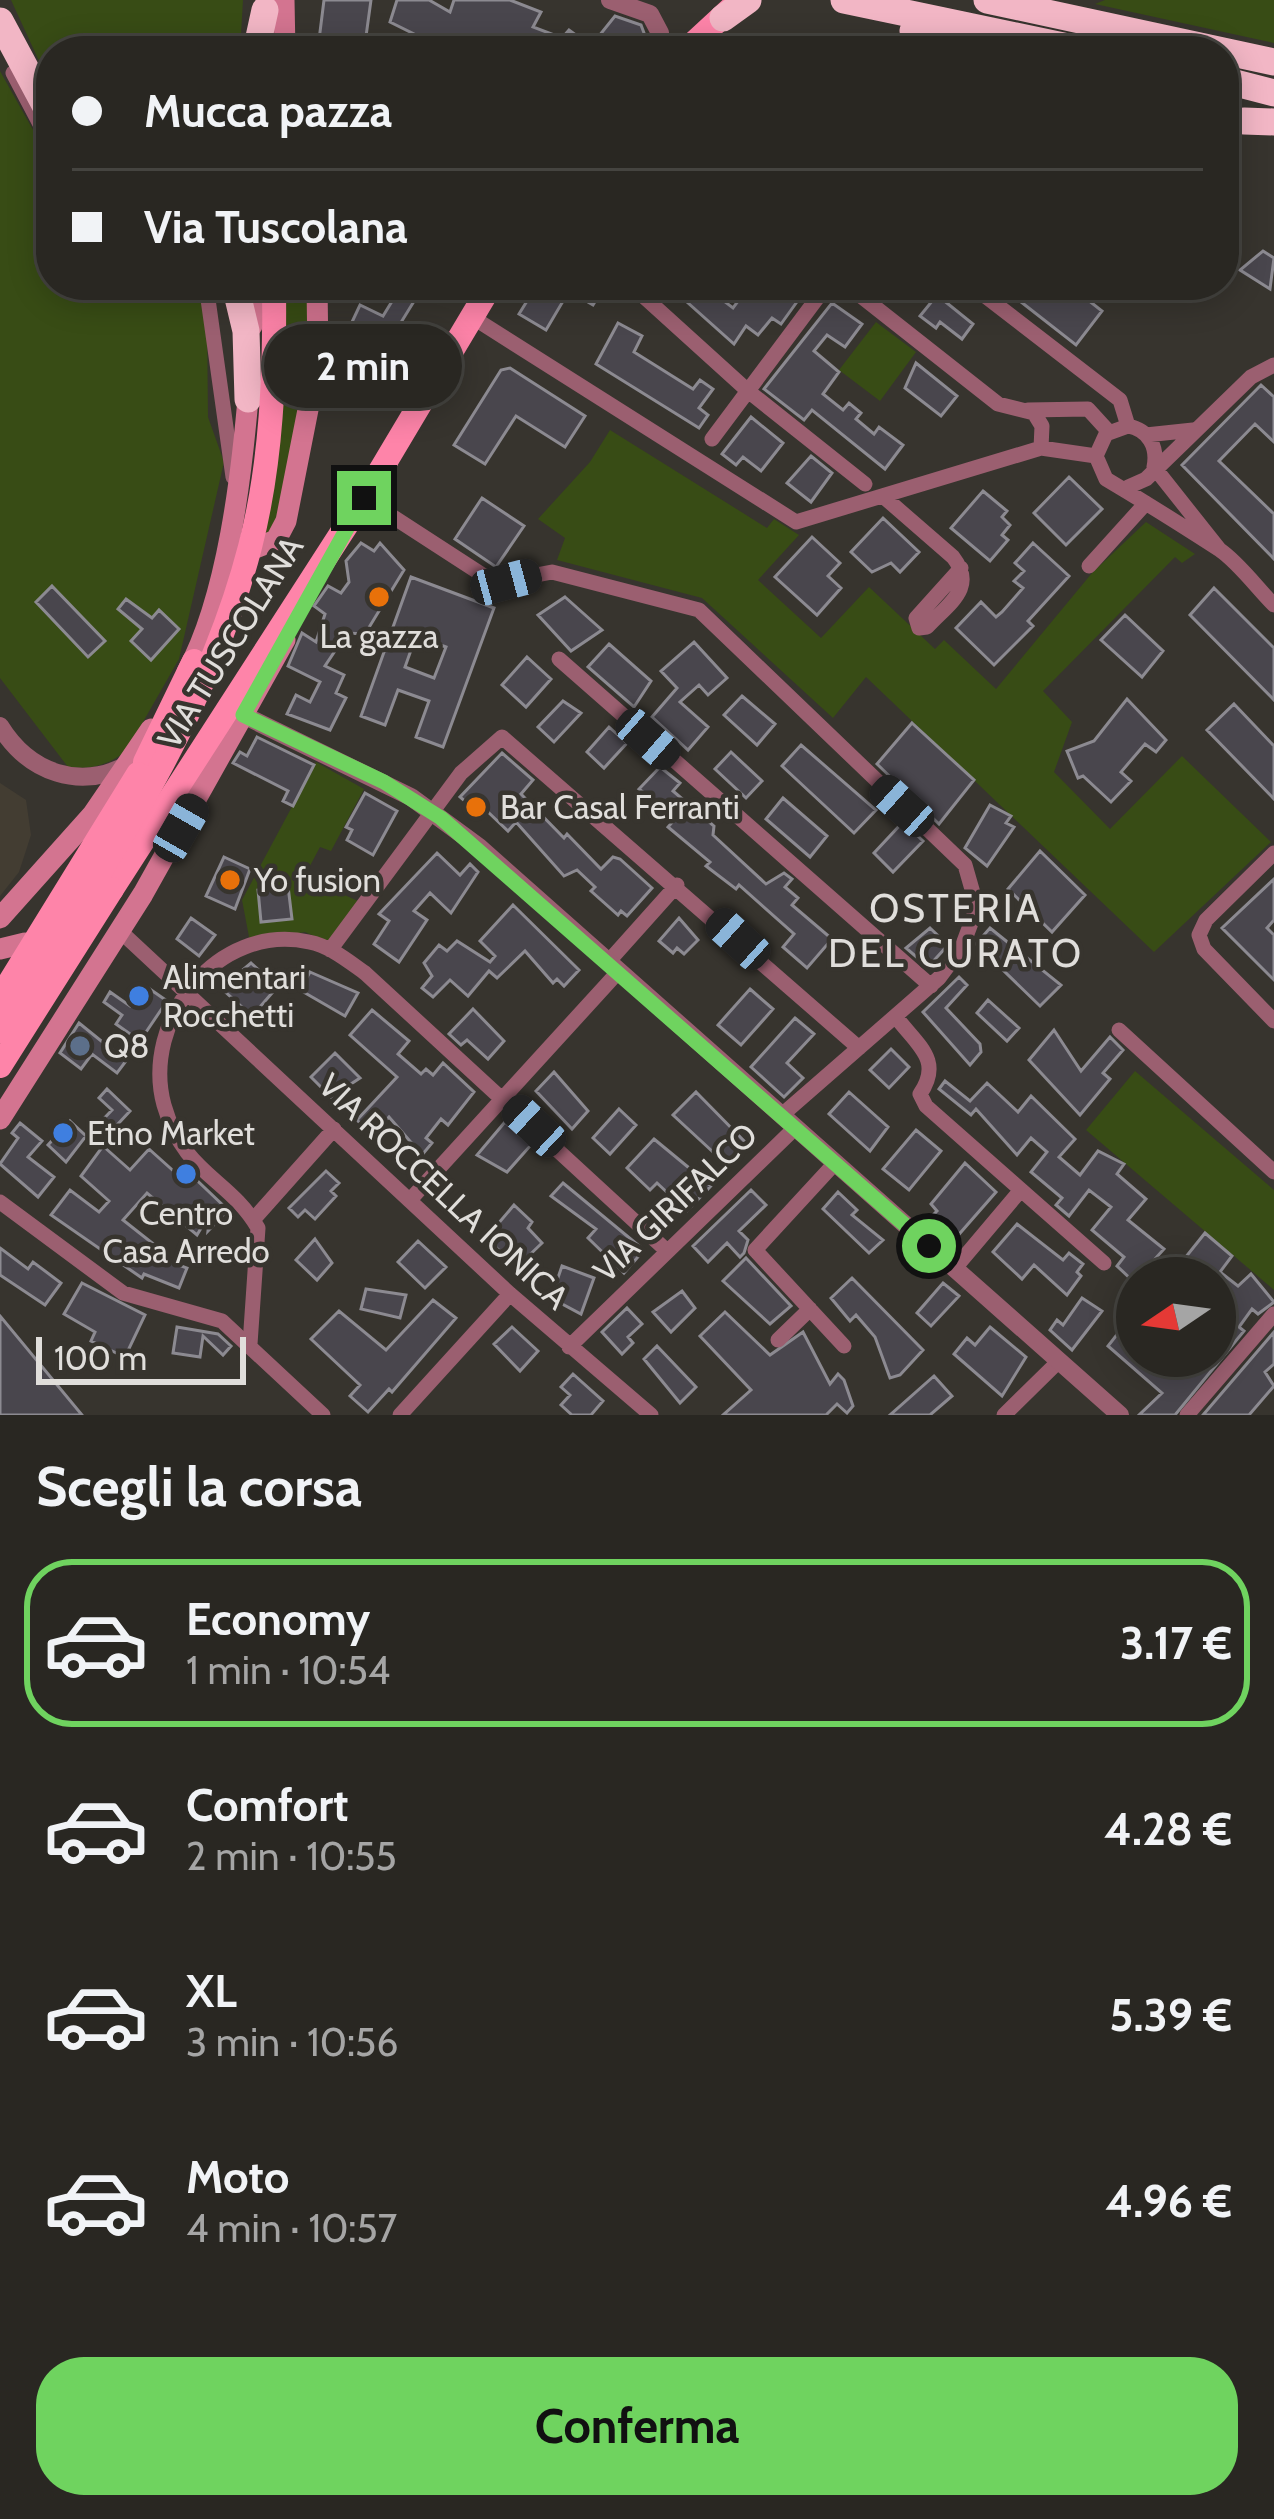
<!DOCTYPE html>
<html lang="it">
<head>
<meta charset="utf-8">
<style>
  body { margin:0; font-family:Cabin,sans-serif; background:#35332f; color:#f1f3f6; height:100vh; display:flex; flex-direction:column; font-size:45px; white-space:nowrap }
  * { box-sizing:border-box; margin:0 }
  p { font-size:39px; color:#a5a5a5 }
  .icon { flex:none; width:66px; height:66px; fill:none; stroke:currentColor; stroke-width:2; stroke-linecap:round; stroke-linejoin:round }
  .map { position:relative; height:1415px; overflow:hidden }
  .sheet { display:flex; flex-direction:column; background:#292722; flex:1 }
  .sheet>* { flex:none }
  .guide { position:absolute; left:36px; top:36px; width:1203px; height:264px; border-radius:48px; box-shadow:0 6px 30px #0003,0 0 0 3px #454440; display:grid; align-content:center; height:264px; padding:0 36px; background:#292722 }
  .needle { width:78px; rotate:257deg }
  .buttons { position:absolute; left:1116px; top:1257px; display:grid; gap:24px }
  .buttons a { display:grid; place-items:center; width:120px; height:120px; border-radius:50%; background:#292722; box-shadow:0 6px 30px #0003,0 0 0 3px #454440; font-size:60px }
  .scale { position:absolute; left:36px; bottom:30px; width:210px; box-sizing:border-box; padding-left:12px; border:6px solid #e0dedb; border-top:0; font-size:33px; line-height:42px; white-space:nowrap; color:#e0dedb; -webkit-text-stroke:9px #37342e; paint-order:stroke }
  .end { position:absolute; width:54px; height:54px; margin:-27px; border:15px solid #6fd35f; background:#111; box-shadow:0 0 0 6px #111 }
  .from { border-radius:50% }
  .bubble { position:absolute; height:84px; border-radius:42px; background:#292722; box-shadow:0 6px 30px #0003,0 0 0 3px #454440; font-size:39px; font-weight:700; line-height:84px; text-align:center }
  .car { position:absolute; width:36px; height:72px; margin:-36px -18px; border-radius:15px; box-shadow:0 0 9px 3px #0007; background:linear-gradient(#222 24%,#8ab4d8 0 40%,#222 0 76%,#8ab4d8 0 86%,#222 0) }
  .guide b { display:flex; align-items:center; gap:42px; height:114px; font-size:45px }
  .guide b+b { border-top:3px solid #454440 }
  .guide i { width:30px; height:30px; background:#f1f3f6 }
  ul { padding:0; list-style:none }
  li { display:flex; align-items:center; gap:36px; height:168px; margin:0 24px 18px; padding:0 12px; border:6px solid transparent; border-radius:48px }
  li div { flex:1 }
  li b { display:block; font-size:45px }
  li em { font-style:normal; font-weight:700 }
  li.active { border-color:#6fd35f }
  li>.icon { width:108px; height:108px; stroke-width:1.5 }
  h2 { padding:0 36px; font-size:54px; line-height:144px }
  .button { display:flex; gap:24px; margin-top:auto; padding:24px 36px }
  .button a { flex:1; height:138px; border-radius:48px; background:#6fd35f; color:#111; font-size:48px; font-weight:700; line-height:138px; text-align:center }
  .map>svg:first-child { display:block }
  .built { fill:#433d32 }
  .green { fill:#384c15 }
  .building { fill:#49464d; stroke:#8c8a91; stroke-width:3; fill-rule:evenodd }
  .lines { fill:none; stroke-linecap:round; stroke-linejoin:round }
  .minor { stroke:#9b5f70; stroke-width:15 }
  .tertiary { stroke:#9b5f70; stroke-width:18 }
  .secondary { stroke:#d37490; stroke-width:21 }
  .primary { stroke:#fe84a9; stroke-width:24 }
  .motorway { stroke:#f2b6c5; stroke-width:27 }
  .primary-bridge { stroke:#fe84a9; stroke-width:24 }
  .route { stroke:#6fd35f; stroke-width:15 }
  .food-dot { fill:#e8710a; stroke:#37342e; stroke-width:4.5 }
  .shop-dot { fill:#3f7fe0; stroke:#37342e; stroke-width:4.5 }
  .service-dot { fill:#5c6f8a; stroke:#37342e; stroke-width:4.5 }
  .labels { text-anchor:middle; dominant-baseline:central; stroke-width:9; stroke-linejoin:round; paint-order:stroke }
  .poi-label { font-size:33px; fill:#e0dedb; stroke:#37342e; text-anchor:start }
  .street-label { font-size:33px; fill:#e0dedb; stroke:#37342e }
  .quarter-label { font-size:39px; letter-spacing:3px; fill:#e0dedb; stroke:#37342e }
</style>
</head>
<body>
<div class="map">
<svg width="1274" height="1415" viewBox="0 0 1274 1415">
  <rect width="100%" height="100%" fill="#37342e"/>
  <path class="built" d="M0 783 26 800 31 835 19 872 0 896Z"/>
  <path class="green" d="M11 0H243L240 51H51V87Z
    M1105 0H1274V43L1095 4Z
    M0 71 51 162V285H195L207 321 208 417 224 462 179 659 127 750C110 765 90 770 68 767L0 678Z
    M287 285H306L312 348 274 528 263 536 281 417Z
    M876 322 916 352 880 401 839 370Z
    M610 430 767 528 774 519 799 535 758 580 821 638 869 587 935 649 944 640 996 689 1092 573 1146 522 1195 554 1182 563 1175 557 1043 691 1072 722 1054 772 1110 829 1182 756 1271 842 1154 952 866 677 833 718 702 598 557 560 565 538 538 519 590 462Z
    M316 762 364 789 331 851 320 847 304 877 358 901 330 943 305 932 250 942 242 900Z
    M1135 1071 1274 1190V1290L1086 1130Z"/>
  <path class="building" d="M324 0H371L364 51 318 48Z
    M397 0H429L450 12 454 0H510L541 12 533 27 562 38 569 30 591 46 615 16 641 25 647 41 640 51H409L416 35 390 22Z
    M1263 251 1274 258 1270 289 1240 270Z
    M402 285H424L400 324 401 333 414 339 397 365 344 339 360 305 383 316Z
    M537 285H605L593 305 569 291 546 330 519 314Z
    M668 285H703L733 308 750 285H809L781 324 772 318 758 335 746 326 734 344Z
    M1026 285H1069L1102 311 1076 345 1016 298Z
    M937 295 973 324 962 339 940 322 936 328 920 316Z
    M832 303 862 324 845 347 827 335 814 351 839 372 823 394 843 410 849 403 861 413 856 419 874 434 879 427 903 445 885 469 812 410 804 420 764 389Z
    M618 323 642 336 634 352 693 389 700 380 713 389 699 408 708 415 699 428 596 364Z
    M916 363 957 396 941 416 905 388Z
    M510 368 585 416 565 447 516 416 485 464 454 445 501 370Z
    M1261 385 1274 397V442L1255 424 1219 461 1274 514V559L1182 465Z
    M751 417 783 443 761 471 743 457 736 465 722 454Z
    M811 456 832 473 811 502 787 483Z
    M1069 477 1102 509 1066 545 1034 513Z
    M983 491 1007 511 1002 517 1010 525 1002 535 1008 540 990 561 951 528Z
    M482 498 524 526 496 567 455 539Z
    M883 518 919 552 900 572 891 563 872 572 851 552Z
    M812 537 840 563 828 576 841 588 817 615 775 577Z
    M361 543 374 551 380 543 404 570 365 634 347 633 325 666 344 675 336 693 346 698 330 730 287 714 296 695 310 702 320 682 288 666 302 633 316 642 325 614 314 606 328 586 341 593 349 582 346 561Z
    M1033 543 1069 576 1028 621 1033 626 994 665 956 628 981 602 996 617 1002 612 1023 588 1014 581 1024 571 1015 563Z
    M411 577 494 608 443 747 416 737 429 701 398 690 385 725 361 716ZM416 636 446 647 434 678 405 667Z
    M52 586 105 641 88 657 36 602Z
    M1214 588 1274 648V700L1190 615Z
    M565 597 602 630 571 651 538 615Z
    M126 599 152 618 159 610 179 629 151 660 131 641 142 629 118 609Z
    M1125 615 1163 651 1142 677 1101 640Z
    M694 642 727 678 708 695 699 685 680 702 708 727 688 750 652 717 677 688 661 671Z
    M609 644 651 681 634 707 588 667Z
    M527 657 551 679 526 707 502 685Z
    M742 696 775 724 757 745 724 715Z
    M1127 699 1166 740 1156 752 1145 744 1121 772 1131 781 1111 802 1083 776 1078 778 1067 751 1094 741Z
    M563 701 581 713 554 742 538 727Z
    M1234 704 1274 746V799L1207 730Z
    M912 723 974 780 939 824 877 764Z
    M609 727 627 743 604 768 587 752Z
    M257 737 314 765 293 806 283 801 288 791 233 763 240 752 247 756Z
    M801 745 876 810 854 833 782 766Z
    M731 752 762 781 746 798 715 769Z
    M502 753 533 780 521 794 564 838 567 834 601 869 613 857 620 859 652 888 627 916 621 911 618 915 591 891 595 887 577 870 564 876 516 822 508 831 487 811 482 816 460 797Z
    M660 767 680 783 673 791 714 826 713 835 766 884 784 873 792 879 785 887 798 898 792 905 832 939 807 968 783 947 794 934 739 885 736 889 706 866 710 862 668 827 676 818 639 789Z
    M365 793 397 811 373 855 347 840 352 830 346 827Z
    M783 798 827 836 810 857 766 819Z
    M990 805 1011 816 1006 823 1014 827 987 866 965 848Z
    M903 822 923 841 893 872 874 853Z
    M1040 851 1085 895 1052 932 1008 889Z
    M437 853 460 875 470 864 478 872 451 913 430 893 414 911 427 920 399 962 374 944 389 921 379 914Z
    M224 857 250 869 235 909 206 896Z
    M1274 879V920L1267 928 1274 935V980L1222 928Z
    M288 886 292 919 261 922 258 890Z
    M513 905 579 970 564 986 557 979 553 983 525 951 497 978 489 971 468 996 450 980 433 997 422 988 432 976 424 963 439 945 447 951 457 941 490 962 495 956 480 941Z
    M191 918 215 935 199 956 177 939Z
    M679 918 698 940 684 954 677 948 673 953 659 941Z
    M930 928 948 945 928 967 906 948Z
    M990 928 1061 985 1040 1006 976 944Z
    M251 963 273 983 268 989 272 993 252 1016 221 988Z
    M310 972 358 993 345 1016 300 990Z
    M959 977 967 985 946 1008 980 1044 981 1052 970 1065 923 1012Z
    M144 985 167 1001 140 1041 116 1024 122 1015 104 1002 110 992 130 1006Z
    M750 989 773 1009 741 1045 718 1025Z
    M988 1000 1019 1028 1007 1041 977 1013Z
    M473 1009 504 1041 488 1059 467 1040 461 1045 449 1034Z
    M372 1010 409 1041 398 1054 421 1074 426 1069 433 1075 443 1063 474 1092 448 1125 441 1119 426 1138 432 1143 422 1155 389 1117 372 1135 357 1120 397 1077 350 1035Z
    M795 1018 814 1034 787 1063 803 1078 784 1097 751 1067Z
    M79 1023 126 1061 117 1073 92 1054 81 1069 60 1053Z
    M1054 1030 1081 1071 1110 1037 1123 1050 1103 1073 1110 1079 1080 1115 1029 1060Z
    M891 1049 909 1067 889 1088 870 1070Z
    M335 1053 360 1078 331 1097 311 1077Z
    M554 1072 588 1111 572 1129 536 1091Z
    M945 1081 970 1101 987 1083 1018 1112 1031 1096 1075 1139 1059 1157 1080 1175 1098 1151 1124 1164 1117 1174 1146 1199 1128 1220 1164 1249 1134 1282 1117 1266 1124 1257 1092 1230 1111 1207 1089 1190 1069 1216 1056 1205 1062 1198 1031 1172 1047 1152 1031 1138 1017 1155 976 1109 971 1115 939 1089Z
    M107 1089 130 1111 103 1140 91 1132 112 1110 99 1098Z
    M696 1092 747 1144 726 1164 673 1115Z
    M849 1092 888 1127 870 1151 829 1114Z
    M619 1109 636 1125 610 1154 593 1138Z
    M70 1121 86 1136 66 1162 48 1145Z
    M505 1122 531 1145 507 1172 477 1155Z
    M20 1123 42 1141 28 1157 54 1177 38 1197 0 1164 18 1138 12 1133Z
    M916 1130 941 1151 909 1190 883 1169Z
    M654 1139 711 1186 687 1211 657 1183 650 1190 627 1168Z
    M103 1146 130 1170 149 1149 178 1175 185 1169 228 1210 208 1231 210 1213 197 1235 147 1193 123 1220 156 1246 152 1255 187 1268 179 1288 144 1274 142 1278 51 1215 70 1190 99 1212 109 1201 81 1176Z
    M965 1163 996 1192 954 1240 930 1218 937 1211 931 1204Z
    M326 1171 339 1183 331 1191 336 1196 315 1219 305 1210 298 1217 289 1208Z
    M563 1183 644 1250 624 1273 588 1238 596 1229 551 1196Z
    M751 1190 766 1205 739 1231 748 1240 744 1253 740 1257 727 1243 708 1262 693 1246Z
    M838 1192 857 1210 852 1215 883 1240 869 1253 823 1209Z
    M514 1205 532 1222 528 1228 542 1243 517 1267 486 1238Z
    M1017 1224 1063 1260 1069 1253 1083 1264 1077 1272 1081 1276 1067 1295 1034 1265 1022 1279 993 1252Z
    M1205 1233 1232 1256 1220 1272 1238 1286 1251 1274 1274 1302 1258 1314 1252 1309 1239 1327 1244 1331 1175 1415H1139L1162 1393 1108 1346 1130 1318 1137 1324V1356H1215V1278H1169Z
    M315 1239 332 1263 317 1280 296 1260Z
    M418 1241 446 1267 425 1288 398 1262Z
    M0 1248 28 1269 33 1262 61 1283 45 1305 0 1275Z
    M746 1258 791 1306 770 1324 723 1281Z
    M562 1266 594 1278 581 1314 551 1298Z
    M852 1278 923 1350 900 1375 890 1378 875 1337 856 1315 850 1321 831 1298Z
    M82 1283 145 1315 125 1357 91 1341 95 1332 64 1314Z
    M943 1283 959 1296 931 1326 917 1313Z
    M366 1289 406 1295 400 1318 361 1309Z
    M682 1291 695 1308 671 1332 653 1312Z
    M1082 1298 1102 1311 1072 1350 1050 1330 1057 1320 1063 1325Z
    M433 1300 456 1318 392 1392 389 1389 368 1412 350 1396 360 1385 311 1339 339 1311 386 1350Z
    M627 1308 642 1324 628 1337 633 1343 622 1354 602 1332Z
    M725 1312 770 1355 803 1332 830 1384 838 1374 844 1380 853 1406 847 1413 837 1404 826 1415H723L751 1390 700 1336Z
    M0 1316 82 1415H0Z
    M177 1327 218 1334 231 1346 223 1355 203 1336 200 1357 173 1353Z
    M512 1327 538 1351 520 1371 494 1344Z
    M990 1327 1026 1357 1002 1396 954 1354 967 1338 975 1345Z
    M1274 1332V1364L1265 1372 1274 1386 1249 1415H1203Z
    M657 1346 696 1387 680 1403 644 1359Z
    M573 1374 603 1401 591 1415H572L561 1405 570 1395 561 1387Z
    M934 1376 952 1396 930 1415H890Z"/>
  <g class="lines">
    <path class="minor" d="M13 73 51 145
      M206 285 233 477
      M631 285 748 391 865 484
      M847 285 998 404 1034 413 1042 426 1041 448
      M971 285 1120 400 1128 426
      M472 317 796 522 1041 448 1096 456
      M1028 410 1088 409 1109 432
      M1146 435 1193 430
      M712 439 827 285
      M1128 487 1146 479 1251 377 1274 365
      M884 497 953 557C977 588 949 603 927 627L919 628 916 618 961 568
      M364 498 495 583 552 572 699 610 965 865 977 907 962 947 939 978 783 1114
      M1219 549 1154 467C1158 447 1149 430 1128 426L1106 434 1096 456 1106 479C1143 501 1183 526 1220 550 1239 563 1257 588 1274 605
      M1089 566 1146 503
      M559 659 931 986
      M1274 853 1206 920 1199 935 1204 949 1274 1021
      M120 931 510 1294 651 1415
      M330 950 461 773 502 737 859 1048
      M609 961 677 885
      M896 1017C918 1046 943 1060 920 1094L926 1106 1104 1263
      M1119 1030 1274 1172
      M836 1162 755 1250 844 1346
      M410 1200 619 971
      M0 1202 123 1293 222 1321 323 1415
      M253 1220 334 1129
      M955 1268 1020 1191
      M778 1340 810 1309
      M250 1344 258 1228C228 1177 184 1175 164 1105 141 1021 217 922 309 942 330 946 348 961 365 973L666 1250
      M569 1347 796 1127
      M400 1415 510 1294
      M1004 1415 1059 1361
      M1187 1415 1274 1314"/>
    <path class="tertiary" d="M610 0 650 14 660 33 662 51
      M243 715 411 797 479 847 1120 1415
      M0 726C29 773 80 791 129 764"/>
    <path class="secondary" d="M284 0 285 51
      M252 326 253 285
      M240 554 276 540 286 521 318 359 317 285
      M187 672C228 597 242 473 249 387
      M0 918 93 814 151 729
      M0 949 25 943
      M0 1119 143 894 285 640"/>
    <path class="primary" d="M685 51 736 4
      M767 51H840
      M145 762 194 661
      M112 889 364 498 491 285"/>
    <path class="motorway" d="M844 0 1087 51
      M987 0 1274 62
      M723 18 748 0
      M0 21 51 116
      M913 31 981 51
      M256 51 265 10
      M1224 80 1274 93
      M1244 121 1274 122
      M235 285 246 331 248 399"/>
    <path class="primary-bridge" d="M0 998 138 774
      M0 1031C96 877 204 725 250 547 272 462 275 372 274 285
      M0 1066 112 889"/>
  </g>
  <g class="lines">
    <path class="route" d="M364 498 243 715 384 782 441 818 929 1246"/>
  </g>
  <g class="food-dot">
    <circle cx="379" cy="597" r="12"/>
    <circle cx="476" cy="807" r="12"/>
    <circle cx="230" cy="880" r="12"/>
  </g>
  <g class="shop-dot">
    <circle cx="139" cy="996" r="12"/>
    <circle cx="63" cy="1133" r="12"/>
    <circle cx="186" cy="1174" r="12"/>
  </g>
  <circle class="service-dot" cx="80" cy="1046" r="12"/>
  <g class="labels">
    <g class="poi-label">
      <text x="379" y="636" text-anchor="middle">La gazza</text>
      <text x="500" y="807">Bar Casal Ferranti</text>
      <text x="254" y="880">Yo fusion</text>
      <text x="163" y="977">Alimentari<tspan x="163" dy="38">Rocchetti</tspan></text>
      <text x="104" y="1046">Q8</text>
      <text x="87" y="1133">Etno Market</text>
      <text x="186" y="1213" text-anchor="middle">Centro<tspan x="186" dy="38">Casa Arredo</tspan></text>
    </g>
    <g class="street-label">
      <text transform="translate(230 642) rotate(-58)">VIA TUSCOLANA</text>
      <text transform="translate(444 1191) rotate(43)">VIA ROCCELLA IONICA</text>
      <text transform="translate(675 1202) rotate(-44)">VIA GIRIFALCO</text>
    </g>
    <g class="quarter-label">
      <text x="956" y="908">OSTERIA<tspan x="956" dy="45">DEL CURATO</tspan></text>
    </g>
  </g>
</svg>
<div class="buttons">
<a><svg class="needle" viewBox="-14 -14 28 28"><path d="M0-13l5 13h-10z" fill="#e53935"/><path d="M0 13l5-13h-10z" fill="#a5a5a5"/></svg></a>
</div>
<div class="scale">100 m</div>
<i class="end from" style="left:929px;top:1246px"></i>
<i class="end" style="left:364px;top:498px"></i>
<div class="bubble" style="left:264px;top:324px;width:198px">2 min</div>
<i class="car" style="left:506px;top:582px;rotate:75deg"></i>
<i class="car" style="left:648px;top:739px;rotate:131deg"></i>
<i class="car" style="left:902px;top:806px;rotate:312deg"></i>
<i class="car" style="left:181px;top:828px;rotate:30deg"></i>
<i class="car" style="left:738px;top:939px;rotate:312deg"></i>
<i class="car" style="left:534px;top:1126px;rotate:313deg"></i>
<div class="guide">
<b><i class="from"></i>Mucca pazza</b>
<b><i></i>Via Tuscolana</b>
</div>
</div>
<section class="sheet">
<h2>Scegli la corsa</h2>
<ul>
<li class="active"><svg class="icon" aria-label="car" viewBox="0 0 24 24"><path d="M5 17H2v-5l4-1 3-4h7l3 4 3 1v5h-3M9 17h6M6 11h13"/><circle cx="7" cy="17" r="2"/><circle cx="17" cy="17" r="2"/></svg><div><b>Economy</b><p>1 min · 10:54</p></div><em>3.17 €</em></li>
<li><svg class="icon" aria-label="car" viewBox="0 0 24 24"><path d="M5 17H2v-5l4-1 3-4h7l3 4 3 1v5h-3M9 17h6M6 11h13"/><circle cx="7" cy="17" r="2"/><circle cx="17" cy="17" r="2"/></svg><div><b>Comfort</b><p>2 min · 10:55</p></div><em>4.28 €</em></li>
<li><svg class="icon" aria-label="car" viewBox="0 0 24 24"><path d="M5 17H2v-5l4-1 3-4h7l3 4 3 1v5h-3M9 17h6M6 11h13"/><circle cx="7" cy="17" r="2"/><circle cx="17" cy="17" r="2"/></svg><div><b>XL</b><p>3 min · 10:56</p></div><em>5.39 €</em></li>
<li><svg class="icon" aria-label="car" viewBox="0 0 24 24"><path d="M5 17H2v-5l4-1 3-4h7l3 4 3 1v5h-3M9 17h6M6 11h13"/><circle cx="7" cy="17" r="2"/><circle cx="17" cy="17" r="2"/></svg><div><b>Moto</b><p>4 min · 10:57</p></div><em>4.96 €</em></li>
</ul>
<div class="button"><a>Conferma</a></div>
</section>
</body>
</html>
